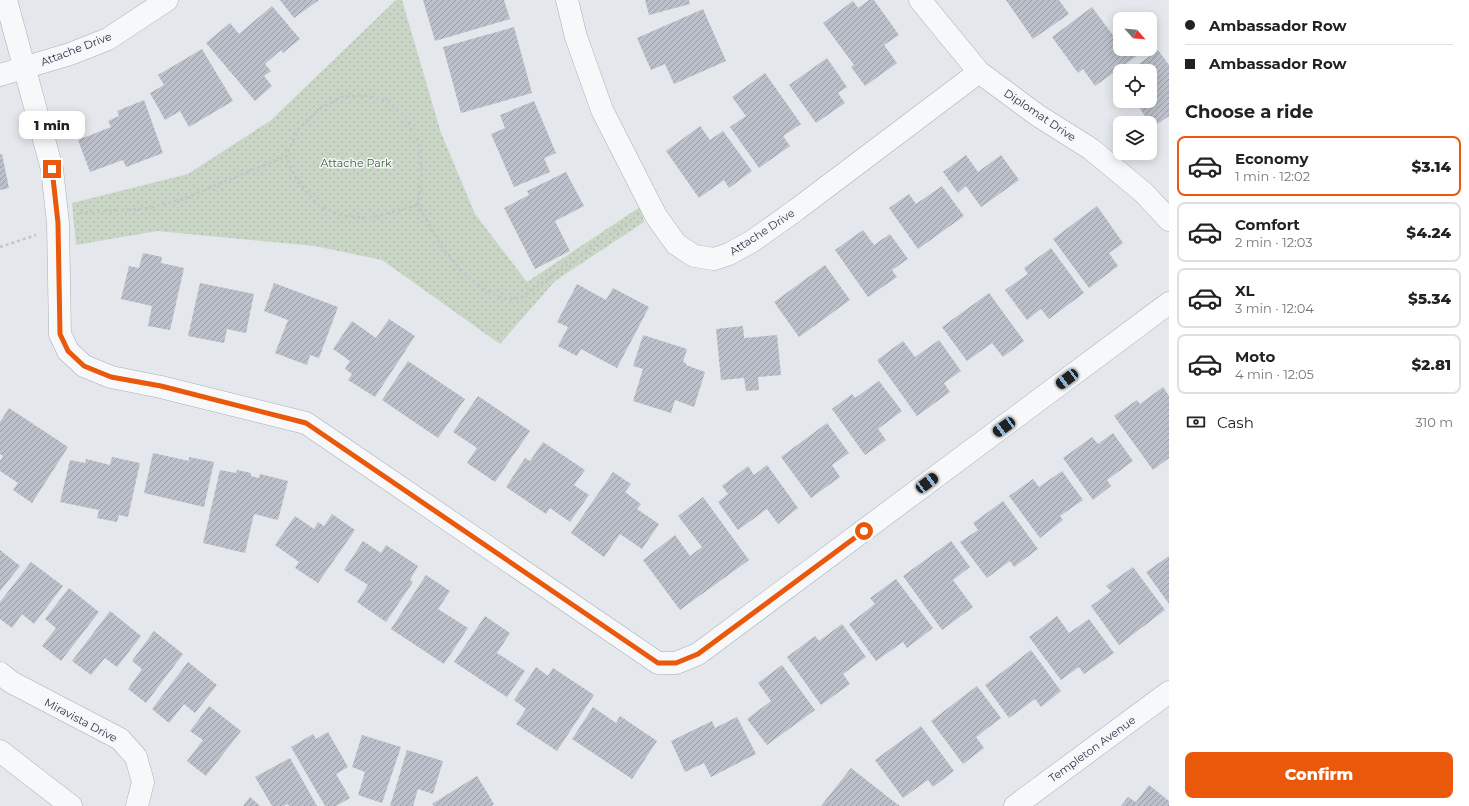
<!DOCTYPE html>
<html lang="en">
<head>
<meta charset="utf-8">
<style>
  body { margin:0; font-family:Montserrat,sans-serif; background:#f6f6f6; color:#222; height:100vh; display:flex; flex-direction:column; font-size:15px; white-space:nowrap }
  * { box-sizing:border-box; margin:0 }
  p { font-size:13px; color:#767676 }
  .icon { flex:none; width:22px; height:22px; fill:none; stroke:currentColor; stroke-width:2; stroke-linecap:round; stroke-linejoin:round }
  .map { position:relative; flex:1; overflow:hidden }
  .details { display:flex; flex-direction:column; background:#fff; width:300px }
  .details>* { flex:none }
  .guide { display:grid; align-content:center; height:88px; padding:0 16px; background:#fff }
  .needle { width:26px; rotate:117deg }
  .buttons { position:absolute; left:1113px; top:12px; display:grid; gap:8px }
  .buttons a { display:grid; place-items:center; width:44px; height:44px; border-radius:8px; background:#fff; box-shadow:0 2px 10px #0003; font-size:20px }
  .end { position:absolute; width:18px; height:18px; margin:-9px; border:5px solid #ea580c; background:#fff; box-shadow:0 0 0 2px #fff }
  .from { border-radius:50% }
  .bubble { position:absolute; height:28px; border-radius:8px; background:#fff; box-shadow:0 2px 10px #0003; font-size:13px; font-weight:800; line-height:28px; text-align:center }
  .car { position:absolute; width:12px; height:24px; margin:-12px -6px; border-radius:5px; box-shadow:0 0 3px 1px #0007; background:linear-gradient(#222 24%,#8ab4d8 0 40%,#222 0 76%,#8ab4d8 0 86%,#222 0) }
  .guide b { display:flex; align-items:center; gap:14px; height:38px; font-size:15px }
  .guide b+b { border-top:1px solid #e0e0e0 }
  .guide i { width:10px; height:10px; background:#222 }
  ul { padding:0; list-style:none }
  li { display:flex; align-items:center; gap:12px; height:60px; margin:0 8px 6px; padding:0 8px; border:2px solid #e0e0e0; border-radius:8px }
  li div { flex:1 }
  li b { display:block; font-size:15px }
  li em { font-style:normal; font-weight:800 }
  li.selected { border-color:#ea580c }
  li>.icon { width:36px; height:36px; stroke-width:1.5 }
  h2 { padding:0 16px; font-size:18px; line-height:48px }
  .pay { display:flex; align-items:center; gap:10px; height:44px; padding:0 16px; font-size:15px }
  .pay p { margin-inline-start:auto }
  .primary-button { display:flex; gap:8px; margin-top:auto; padding:8px 16px }
  .primary-button a { flex:1; height:46px; border-radius:8px; background:#ea580c; color:#fff; font-size:16px; font-weight:800; line-height:46px; text-align:center }
  main { display:flex; flex:1; min-height:0 }
  .map>svg:first-child { display:block }
  .grass { fill:url(#grass-dots) }
  .building { fill:url(#building-hatch) }
  .lines { fill:none; stroke-linecap:round; stroke-linejoin:round }
  .minor-casing { stroke:#a9aeb7; stroke-width:23 }
  .tertiary-casing { stroke:#a9aeb7; stroke-width:23 }
  .path { stroke:#c2c5cb; stroke-width:2.5; stroke-dasharray:3 3; stroke-linecap:butt }
  .minor { stroke:#f7f8fa; stroke-width:22 }
  .tertiary { stroke:#f7f8fa; stroke-width:22 }
  .route { stroke:#ea580c; stroke-width:5 }
  .labels { text-anchor:middle; dominant-baseline:central; stroke-width:3; stroke-linejoin:round; paint-order:stroke }
  .street-label { font-size:11px; fill:#2b3445; stroke:#f4f6f9 }
  .park-label { font-size:11px; fill:#3f6138; stroke:#f4f6f9 }
</style>
</head>
<body>
<main>
<div class="map">
<svg width="1169" height="806" viewBox="0 0 1169 806">
  <defs>
    <pattern id="grass-dots" width="8" height="8" patternUnits="userSpaceOnUse"><rect width="8" height="8" fill="#c9d6c5"/><path d="M2 2h.1M6 6h.1" fill="none" stroke="#adb8ab" stroke-width="1.8" stroke-linecap="round"/></pattern>
    <pattern id="building-hatch" width="6" height="6" patternUnits="userSpaceOnUse"><rect width="6" height="6" fill="#bbc0ca"/><path d="M-1 1l2-2M0 6l6-6M5 7l2-2" fill="none" stroke="#989da6"/></pattern>
  </defs>
  <rect width="100%" height="100%" fill="#e4e7ec"/>
  <path class="grass" d="M396 0H402L441 133 475 214 527 282 640 207 644 222 555 281 500 344 382 260 315 246 157 231 76 245 72 203 188 174 270 121Z"/>
  <path class="building" d="M280 0H319L294 18Z
    M423 0H504L510 19 435 41Z
    M645 0H689L690 4 649 15Z
    M869 0H874L899 35 884 45 897 63 865 86 851 67 854 65 823 23 853 1 858 8Z
    M1006 0H1059L1069 14 1033 39Z
    M272 6 300 39 283 53 281 50 265 64 271 71 264 76 272 86 255 101 206 43 230 23 239 34Z
    M1092 7 1115 38 1120 34V49H1134L1138 55 1095 86 1083 69 1078 73 1052 37Z
    M703 9 726 61 674 84 665 64 651 70 637 38Z
    M514 27 532 93 461 113 443 47Z
    M202 49 233 101 189 127 180 111 165 120 150 93 164 85 158 75Z
    M1158 50 1169 65V116L1153 127 1135 102 1130 106 1127 101H1150V71H1129Z
    M827 58 847 87 838 93 845 103 816 123 789 85Z
    M765 73 801 124 783 136 790 146 759 168 730 127 746 116 732 97Z
    M1120 78V92L1113 83Z
    M144 100 163 153 126 167 123 160 90 172 78 140 111 127 108 121 119 116 117 111Z
    M534 101 556 153 544 158 550 172 514 187 491 134 505 128 500 115Z
    M700 126 710 140 723 131 752 171 729 188 724 180 699 198 666 151Z
    M2 154 9 188 0 190V155Z
    M966 155 978 172 1001 155 1019 180 981 207 966 186 958 193 943 172Z
    M566 172 584 206 555 221 570 251 535 269 504 208 529 195 527 191Z
    M942 186 964 216 918 249 889 208 909 194 916 204Z
    M1097 206 1123 243 1109 253 1118 266 1089 288 1053 239Z
    M863 230 874 245 890 234 908 259 892 270 897 277 868 297 835 250Z
    M1051 248 1084 293 1049 319 1041 309 1027 320 1005 290 1028 274 1024 268Z
    M143 253 162 257 161 263 184 268 170 330 148 326 152 306 121 299 129 266 139 268Z
    M825 265 850 300 799 337 774 302Z
    M200 283 254 294 246 333 227 329 224 343 188 336Z
    M274 283 338 307 319 358 310 355 307 365 275 353 288 320 264 311Z
    M577 284 606 300 613 288 649 307 617 368 581 349 577 356 558 346 568 327 557 322Z
    M989 293 1024 341 1003 357 992 343 967 361 942 327Z
    M389 319 415 336 375 397 348 380 352 374 345 369 350 361 333 349 352 321 376 338Z
    M743 326 744 338 777 335 781 375 758 377 759 390 746 391 744 378 721 380 716 329Z
    M643 335 687 349 683 362 686 363V365L705 372 694 407 675 400 671 413 633 401 643 369 633 366Z
    M939 340 961 371 944 383 950 392 917 416 877 360 903 341 915 357Z
    M408 361 465 399 438 438 382 400Z
    M879 381 902 411 878 429 886 440 865 455 832 409 852 394 855 398Z
    M1163 387 1169 396V458L1153 470 1114 416 1137 400 1140 404Z
    M478 396 530 431 495 482 467 463 477 448 453 432Z
    M9 408 68 447 32 503 13 490 18 483 0 471V461L3 456 0 454V422Z
    M827 423 849 453 832 465 840 477 811 498 781 457Z
    M1113 433 1133 461 1107 480 1111 486 1093 500 1063 458 1092 437 1098 444Z
    M543 442 585 470 574 485 589 495 570 522 550 508 546 514 506 487 525 458 530 461Z
    M153 453 189 461V457L214 462 204 507 144 493Z
    M112 457 140 463 128 517 119 515 117 522 97 518 99 510 60 502 70 460 85 463 86 459 110 465Z
    M767 465 798 508 778 524 767 509 738 530 718 502 728 494 722 486 748 466 754 475Z
    M220 470 236 473 237 470 251 473V476L259 478 260 474 288 481 278 520 254 514 245 553 203 543Z
    M1062 471 1083 500 1060 516 1063 520 1040 538 1009 496 1033 479 1039 487Z
    M613 472 631 484 625 492 641 504 637 509 659 524 642 549 620 534 604 557 571 533Z
    M703 497 749 560 680 610 643 560 675 535 690 556 702 547 678 516Z
    M1003 501 1038 549 1014 567 1010 561 987 578 960 542 978 530 973 523Z
    M332 514 355 530 318 583 295 568 299 562 275 545 295 516 314 529 318 522 324 526Z
    M363 541 381 553 386 545 418 566 410 580 413 582 386 622 357 602 368 585 344 570Z
    M951 541 970 567 953 580 973 607 942 630 903 576Z
    M0 550 20 566 0 591Z
    M1169 556V604L1146 572Z
    M31 562 63 586 34 624 22 614 12 628 0 619V602Z
    M1133 567 1165 610 1119 645 1091 606 1111 591 1106 586Z
    M426 575 450 591 438 609 468 628 444 664 391 629Z
    M896 579 933 628 907 648 903 642 876 661 849 624 875 604 870 598Z
    M69 588 99 612 61 661 42 646 56 628 45 619Z
    M110 611 141 636 117 667 105 658 91 675 72 661Z
    M485 616 510 633 497 653 525 671 507 697 454 662Z
    M1057 616 1069 633 1089 619 1114 653 1084 674 1079 667 1061 680 1029 637Z
    M842 624 866 657 843 674 850 684 821 705 787 657 815 636 819 641Z
    M154 631 183 654 146 703 128 689 142 669 132 661Z
    M1031 650 1061 691 1041 707 1035 699 1009 718 985 685Z
    M188 662 217 685 195 713 184 704 169 723 152 709Z
    M782 665 815 710 767 745 747 719 771 701 758 683Z
    M536 667 548 676 553 668 594 695 557 751 516 724 526 709 514 700Z
    M977 686 1001 718 976 737 984 748 963 764 931 721Z
    M209 706 241 731 206 776 187 761 203 740 190 731Z
    M593 707 616 723 620 716 657 741 632 779 572 739Z
    M737 717 756 754 711 777 704 763 685 772 671 741 712 721 715 728Z
    M921 726 954 771 933 787 928 780 903 798 875 760Z
    M328 732 348 767 336 774 350 798 336 806H325L291 747 313 734 316 739Z
    M362 735 401 747 382 803 358 795 365 772 352 767Z
    M407 750 443 761 433 794 418 789 413 806H390Z
    M290 758 317 806H289L288 804 283 806H272L255 777Z
    M851 768 893 801 900 806H821Z
    M477 776 494 804 492 806H434L432 804Z
    M1149 785 1169 801V806H1121L1128 797 1136 802Z
    M250 797 260 806H243Z"/>
  <g class="lines">
    <defs>
      <path id="minor" d="M6 0 52 169 58 223 60 334 68 351 84 366 111 377 161 387 306 423 658 663H676L698 654 1169 303
        M567 0 576 37 602 110 656 216 676 244 694 256 714 259 729 254 751 242 796 210 979 72
        M920 0 979 72 1037 115 1091 149 1144 193 1169 220
        M0 75 70 54 108 39 167 0
        M0 673 11 682 120 739 136 757 143 782 137 806"/>
      <path id="tertiary" d="M0 751 71 806
        M1015 806 1169 692"/>
    </defs>
    <use href="#minor" class="minor-casing"/>
    <use href="#tertiary" class="tertiary-casing"/>
    <path class="path" d="M418 205 370 218 343 216 319 206 296 179 286 156 298 130 319 109 342 97 363 95 388 101 407 119 419 144 422 176 418 205 440 244 461 271 485 290 504 299 521 298 633 219
      M79 213 149 208 183 199 286 156
      M0 247 36 235"/>
    <use href="#minor" class="minor"/>
    <use href="#tertiary" class="tertiary"/>
  </g>
  <g class="lines">
    <path class="route" d="M52 169 58 223 60 334 68 351 84 366 111 377 161 386 306 423 658 663H676L698 654 864 531"/>
  </g>
  <g class="labels">
    <g class="street-label">
      <text transform="translate(76 49) rotate(-21)">Attache Drive</text>
      <text transform="translate(1040 115) rotate(34)">Diplomat Drive</text>
      <text transform="translate(762 232) rotate(-33)">Attache Drive</text>
      <text transform="translate(81 720) rotate(28)">Miravista Drive</text>
      <text transform="translate(1092 749) rotate(-36)">Templeton Avenue</text>
    </g>
    <g class="park-label">
      <text x="356" y="163">Attache Park</text>
    </g>
  </g>
</svg>
<div class="buttons">
<a><svg class="needle" viewBox="-14 -14 28 28"><path d="M0-13l5 13h-10z" fill="#e53935"/><path d="M0 13l5-13h-10z" fill="#767676"/></svg></a>
<a><svg class="icon" aria-label="locate" viewBox="0 0 24 24"><circle cx="12" cy="12" r="6"/><path d="M12 2v4M12 18v4M2 12h4M18 12h4"/></svg></a>
<a><svg class="icon" aria-label="layers" viewBox="0 0 24 24"><path d="M12 4l9 5-9 5-9-5zM3 14l9 5 9-5"/></svg></a>
</div>
<i class="end from" style="left:864px;top:531px"></i>
<i class="end" style="left:52px;top:169px"></i>
<div class="bubble" style="left:19px;top:111px;width:66px">1 min</div>
<i class="car" style="left:1067px;top:379px;rotate:233deg"></i>
<i class="car" style="left:1004px;top:427px;rotate:234deg"></i>
<i class="car" style="left:927px;top:483px;rotate:53deg"></i>
</div>
<section class="details">
<div class="guide">
<b><i class="from"></i>Ambassador Row</b>
<b><i></i>Ambassador Row</b>
</div>
<h2>Choose a ride</h2>
<ul>
<li class="selected"><svg class="icon" aria-label="car" viewBox="0 0 24 24"><path d="M5 17H2v-5l4-1 3-4h7l3 4 3 1v5h-3M9 17h6M6 11h13"/><circle cx="7" cy="17" r="2"/><circle cx="17" cy="17" r="2"/></svg><div><b>Economy</b><p>1 min · 12:02</p></div><em>$3.14</em></li>
<li><svg class="icon" aria-label="car" viewBox="0 0 24 24"><path d="M5 17H2v-5l4-1 3-4h7l3 4 3 1v5h-3M9 17h6M6 11h13"/><circle cx="7" cy="17" r="2"/><circle cx="17" cy="17" r="2"/></svg><div><b>Comfort</b><p>2 min · 12:03</p></div><em>$4.24</em></li>
<li><svg class="icon" aria-label="car" viewBox="0 0 24 24"><path d="M5 17H2v-5l4-1 3-4h7l3 4 3 1v5h-3M9 17h6M6 11h13"/><circle cx="7" cy="17" r="2"/><circle cx="17" cy="17" r="2"/></svg><div><b>XL</b><p>3 min · 12:04</p></div><em>$5.34</em></li>
<li><svg class="icon" aria-label="car" viewBox="0 0 24 24"><path d="M5 17H2v-5l4-1 3-4h7l3 4 3 1v5h-3M9 17h6M6 11h13"/><circle cx="7" cy="17" r="2"/><circle cx="17" cy="17" r="2"/></svg><div><b>Moto</b><p>4 min · 12:05</p></div><em>$2.81</em></li>
</ul>
<div class="pay"><svg class="icon" aria-label="cash" viewBox="0 0 24 24"><path d="M3 7h18v10H3z"/><circle cx="12" cy="12" r="2"/></svg>Cash<p>310 m</p></div>
<div class="primary-button"><a>Confirm</a></div>
</section>
</main>
</body>
</html>
